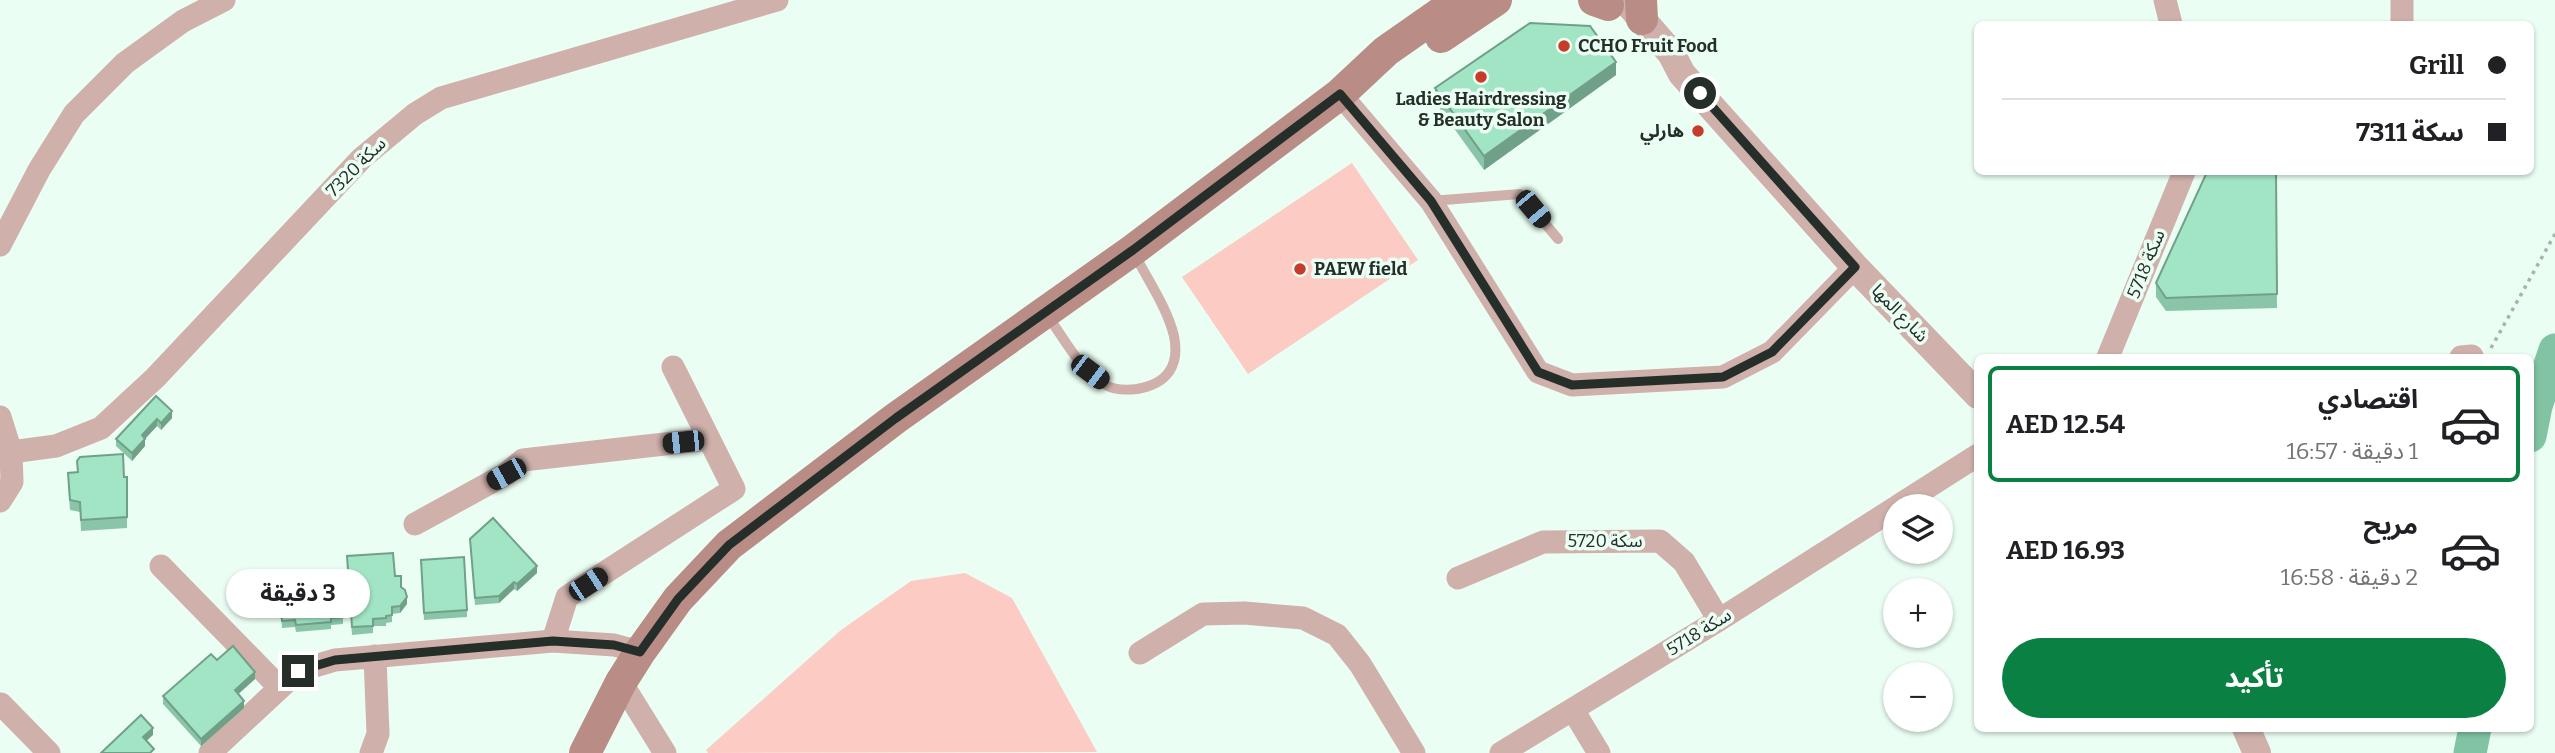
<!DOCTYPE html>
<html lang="ar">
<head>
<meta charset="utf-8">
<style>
  body { margin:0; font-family:Bitter,"Noto Sans Arabic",serif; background:#f6f6f6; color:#202124; direction:rtl; height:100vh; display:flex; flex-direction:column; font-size:26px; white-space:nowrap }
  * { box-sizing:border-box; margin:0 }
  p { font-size:23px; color:#757577 }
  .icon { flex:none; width:38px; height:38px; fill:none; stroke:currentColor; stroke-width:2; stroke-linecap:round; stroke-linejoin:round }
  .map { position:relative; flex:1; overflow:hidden; direction:ltr }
  .details { position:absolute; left:1974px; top:354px; width:560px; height:378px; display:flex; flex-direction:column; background:#fff; border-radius:10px; box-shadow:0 2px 5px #0004; direction:rtl }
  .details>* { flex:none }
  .top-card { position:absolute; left:1974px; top:21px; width:560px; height:154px; border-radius:10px; box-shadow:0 2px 5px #0004; direction:rtl; display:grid; align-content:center; height:154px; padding:0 28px; background:#fff }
  .controls { position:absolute; left:1883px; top:494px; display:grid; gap:14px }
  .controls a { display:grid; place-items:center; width:70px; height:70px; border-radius:50%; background:#fff; box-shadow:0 2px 5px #0004; font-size:35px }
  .end { position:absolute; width:32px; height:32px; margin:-16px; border:9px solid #262e2a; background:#fff; box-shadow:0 0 0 4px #fff }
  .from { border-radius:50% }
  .bubble { position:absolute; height:49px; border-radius:24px; background:#fff; box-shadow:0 2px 5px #0004; font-size:23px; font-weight:700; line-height:49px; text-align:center; direction:rtl }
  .car { position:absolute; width:21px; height:42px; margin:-21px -10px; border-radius:9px; box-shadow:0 0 5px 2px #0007; background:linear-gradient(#222 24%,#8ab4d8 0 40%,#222 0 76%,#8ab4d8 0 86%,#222 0) }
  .top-card b { display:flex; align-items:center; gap:24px; height:66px; font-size:26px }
  .top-card b+b { border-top:2px solid #e0e0e0 }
  .top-card i { width:18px; height:18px; background:#202124 }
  ul { padding:12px 0 0; list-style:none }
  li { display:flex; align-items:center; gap:21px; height:116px; margin:0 14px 10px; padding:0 14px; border:4px solid transparent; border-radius:10px }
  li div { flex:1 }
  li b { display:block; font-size:26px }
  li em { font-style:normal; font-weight:700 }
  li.active { border-color:#0b8043 }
  li>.icon { width:63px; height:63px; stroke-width:1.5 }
  .button { display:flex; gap:14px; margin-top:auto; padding:14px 28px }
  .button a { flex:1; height:80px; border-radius:42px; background:#0b8043; color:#fff; font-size:28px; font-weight:700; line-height:80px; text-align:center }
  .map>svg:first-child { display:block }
  .green { fill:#fccbc3 }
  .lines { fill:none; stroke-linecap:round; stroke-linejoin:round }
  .river { stroke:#81c3a3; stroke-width:33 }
  .path { stroke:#a5b4ac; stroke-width:3.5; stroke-dasharray:3.5 5; stroke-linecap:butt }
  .service { stroke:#cfb0ab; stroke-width:10 }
  .minor { stroke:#cfb0ab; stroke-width:23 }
  .tertiary { stroke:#cfb0ab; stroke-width:28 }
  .secondary { stroke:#b98d85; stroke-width:32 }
  .wall { fill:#8bc5a9 }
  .shaded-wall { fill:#71a089 }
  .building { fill:#a2e5c4; stroke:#71a089; stroke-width:2 }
  .route { stroke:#262e2a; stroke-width:9 }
  .poi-dot { fill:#c73b2b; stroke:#eafef3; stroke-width:2.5 }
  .labels { text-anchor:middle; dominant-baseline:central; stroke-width:7; stroke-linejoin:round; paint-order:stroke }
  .poi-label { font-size:18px; font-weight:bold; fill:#262e2a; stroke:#eafef3; text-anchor:start }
  .street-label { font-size:18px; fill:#262e2a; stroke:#eafef3 }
</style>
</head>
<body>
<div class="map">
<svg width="2555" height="753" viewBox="0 0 2555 753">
  <rect width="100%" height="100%" fill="#eafef3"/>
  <path class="green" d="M1352 163 1418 260 1248 374 1182 277Z
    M965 573 1012 598 1097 752 708 753 706 750 841 630 911 581Z"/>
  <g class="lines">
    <path class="river" d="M2530 436 2536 406 2555 350
      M2470 753 2475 728"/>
    <path class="path" d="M2491 348 2555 234"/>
    <path class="service" d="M1431 201 1520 194 1558 239
      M1047 315C1064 338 1080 371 1106 385 1114 390 1128 390 1137 389 1167 384 1180 366 1174 336 1167 307 1147 279 1134 253"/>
    <path class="minor" d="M2165 0 2171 24
      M2402 0V24
      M1340 94 1431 201 1538 372 1572 385 1723 377 1772 352 1855 267
      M0 245 39 170 74 114 125 63 183 21 224 0
      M2108 357 2184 172
      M2461 357 2472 356
      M0 417 11 452 12 482 0 501
      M11 452 56 446 101 428 155 378 362 158 415 114 441 98 777 0
      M1898 506 1978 455
      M415 524 506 474 523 460 709 439
      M161 566 280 688
      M1458 578 1543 542 1660 541 1684 562 1719 620
      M553 641 567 597 734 489 673 367
      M1140 653 1203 614 1244 613 1303 618 1337 635 1360 664 1414 753
      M621 682 665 753
      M1 704 49 753
      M1573 710 1599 753
      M210 753 298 671 335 660 553 641 614 645 640 652
      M371 753 378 734 375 656
      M1501 753 1719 620 1895 508"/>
    <path class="tertiary" d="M1628 3 1671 53 1682 74 1855 267 1978 395
      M2246 728 2257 753"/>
    <path class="secondary" d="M1594 0 1608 5
      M1641 0 1642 19
      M1441 37 1496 0
      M585 753 621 682 640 652 678 599 729 545 896 418 1133 250 1340 94 1386 51 1459 0"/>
  </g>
  <path class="wall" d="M1616 75 1484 170 1435 102V88Z
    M2276 172 2277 308 2166 311 2156 297V283Z
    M156 396 172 418 161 430 157 426 145 439V446L132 461 116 446V439Z
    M77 461 124 477H127V528L81 531 80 512 70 510 68 483V473L77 472Z
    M470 539 537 573 517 591 514 589 499 603 475 605Z
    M347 563 401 587 407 604 400 613 392 614V622L386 623V626H373V633L352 635Z
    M421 567 467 610V617L424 620Z
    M286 580 343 617V624L331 625V629L296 632 295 627 282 628 280 600H283L286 587Z
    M217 660 255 679 238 694 244 708 201 746 163 704V696Z"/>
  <path class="shaded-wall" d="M1616 62V75L1484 170V156Z
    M172 411V418L161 430V423Z
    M157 419V426L142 442V435Z
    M145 439V446L132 461V453Z
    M537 566V573L517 591V584Z
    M514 582V589L499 603V596Z
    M407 597V604L400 613V606Z
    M255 672V679L235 697V690Z
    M244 701V708L201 746V739Z
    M153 728V735L143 744V737Z"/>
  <path class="building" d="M1530 23 1590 26 1616 62 1484 156 1435 88Z
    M2207 172H2276L2277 294 2166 298 2156 283Z
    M156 396 172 411 161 423 157 419 142 435 145 439 132 453 116 439Z
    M123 454 124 477H127V517L81 520 80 502 70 500 68 473 78 472 77 461 80 457Z
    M493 518 537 566 517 584 514 582 499 596 475 598 470 539Z
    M393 553 395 576H401V587L405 590 407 597 400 606 392 607V615L386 616V618L373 619V626L352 627 347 556Z
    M464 557 467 610 424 613 421 560Z
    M340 573 343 617 331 618V622L296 625 295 620 282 621 280 600H284L283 587H287L286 580 296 579 295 576Z
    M233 646 255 672 235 690 244 701 201 739 163 696 211 654 217 660Z
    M141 715 153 728 143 737 154 749 150 753H101Z"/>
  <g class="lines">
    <path class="route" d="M298 671 335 660 553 641 614 645 640 652 678 599 729 545 896 418 1133 250 1340 94 1431 201 1538 372 1572 385 1723 377 1772 352 1855 267 1700 93"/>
  </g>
  <g class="poi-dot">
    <circle cx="1564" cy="46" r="7"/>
    <circle cx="1481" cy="77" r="7"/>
    <circle cx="1698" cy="131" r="7"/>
    <circle cx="1300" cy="269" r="7"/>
  </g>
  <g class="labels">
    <g class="poi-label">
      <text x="1578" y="46">CCHO Fruit Food</text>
      <text x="1481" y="99" text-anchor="middle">Ladies Hairdressing<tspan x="1481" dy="21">&amp; Beauty Salon</tspan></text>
      <text x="1684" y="131" text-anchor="end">هارلي</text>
      <text x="1314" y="269">PAEW field</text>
    </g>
    <g class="street-label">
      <text transform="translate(356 167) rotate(-45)">سكة 7320</text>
      <text transform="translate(2146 264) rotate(-68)">سكة 5718</text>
      <text transform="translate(1900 313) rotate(46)">شارع المها</text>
      <text x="1605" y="541">سكة 5720</text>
      <text transform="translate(1699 632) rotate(-32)">سكة 5718</text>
    </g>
  </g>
</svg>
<div class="controls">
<a><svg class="icon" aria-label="layers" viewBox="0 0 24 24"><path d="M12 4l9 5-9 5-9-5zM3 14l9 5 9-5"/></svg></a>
<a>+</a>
<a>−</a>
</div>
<i class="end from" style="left:1700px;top:93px"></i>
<i class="end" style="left:298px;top:671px"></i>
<div class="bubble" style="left:226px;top:569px;width:144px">3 دقيقة</div>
<i class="car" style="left:1533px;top:209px;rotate:140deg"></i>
<i class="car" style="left:1090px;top:372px;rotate:127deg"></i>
<i class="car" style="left:683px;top:442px;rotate:264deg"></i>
<i class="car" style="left:506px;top:474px;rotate:241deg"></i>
<i class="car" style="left:588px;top:584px;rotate:57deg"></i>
<div class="top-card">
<b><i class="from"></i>Grill</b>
<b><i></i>سكة 7311</b>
</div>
<section class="details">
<ul>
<li class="active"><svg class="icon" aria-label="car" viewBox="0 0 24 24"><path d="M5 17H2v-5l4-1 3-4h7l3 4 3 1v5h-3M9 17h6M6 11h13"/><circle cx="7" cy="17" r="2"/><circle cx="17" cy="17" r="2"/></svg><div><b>اقتصادي</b><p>1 دقيقة · 16:57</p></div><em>AED 12.54</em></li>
<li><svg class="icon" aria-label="car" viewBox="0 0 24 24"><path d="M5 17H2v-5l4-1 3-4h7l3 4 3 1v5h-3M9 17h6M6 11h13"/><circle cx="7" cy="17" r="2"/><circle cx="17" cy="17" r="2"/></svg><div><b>مريح</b><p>2 دقيقة · 16:58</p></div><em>AED 16.93</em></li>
</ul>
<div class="button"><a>تأكيد</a></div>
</section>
</div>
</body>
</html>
